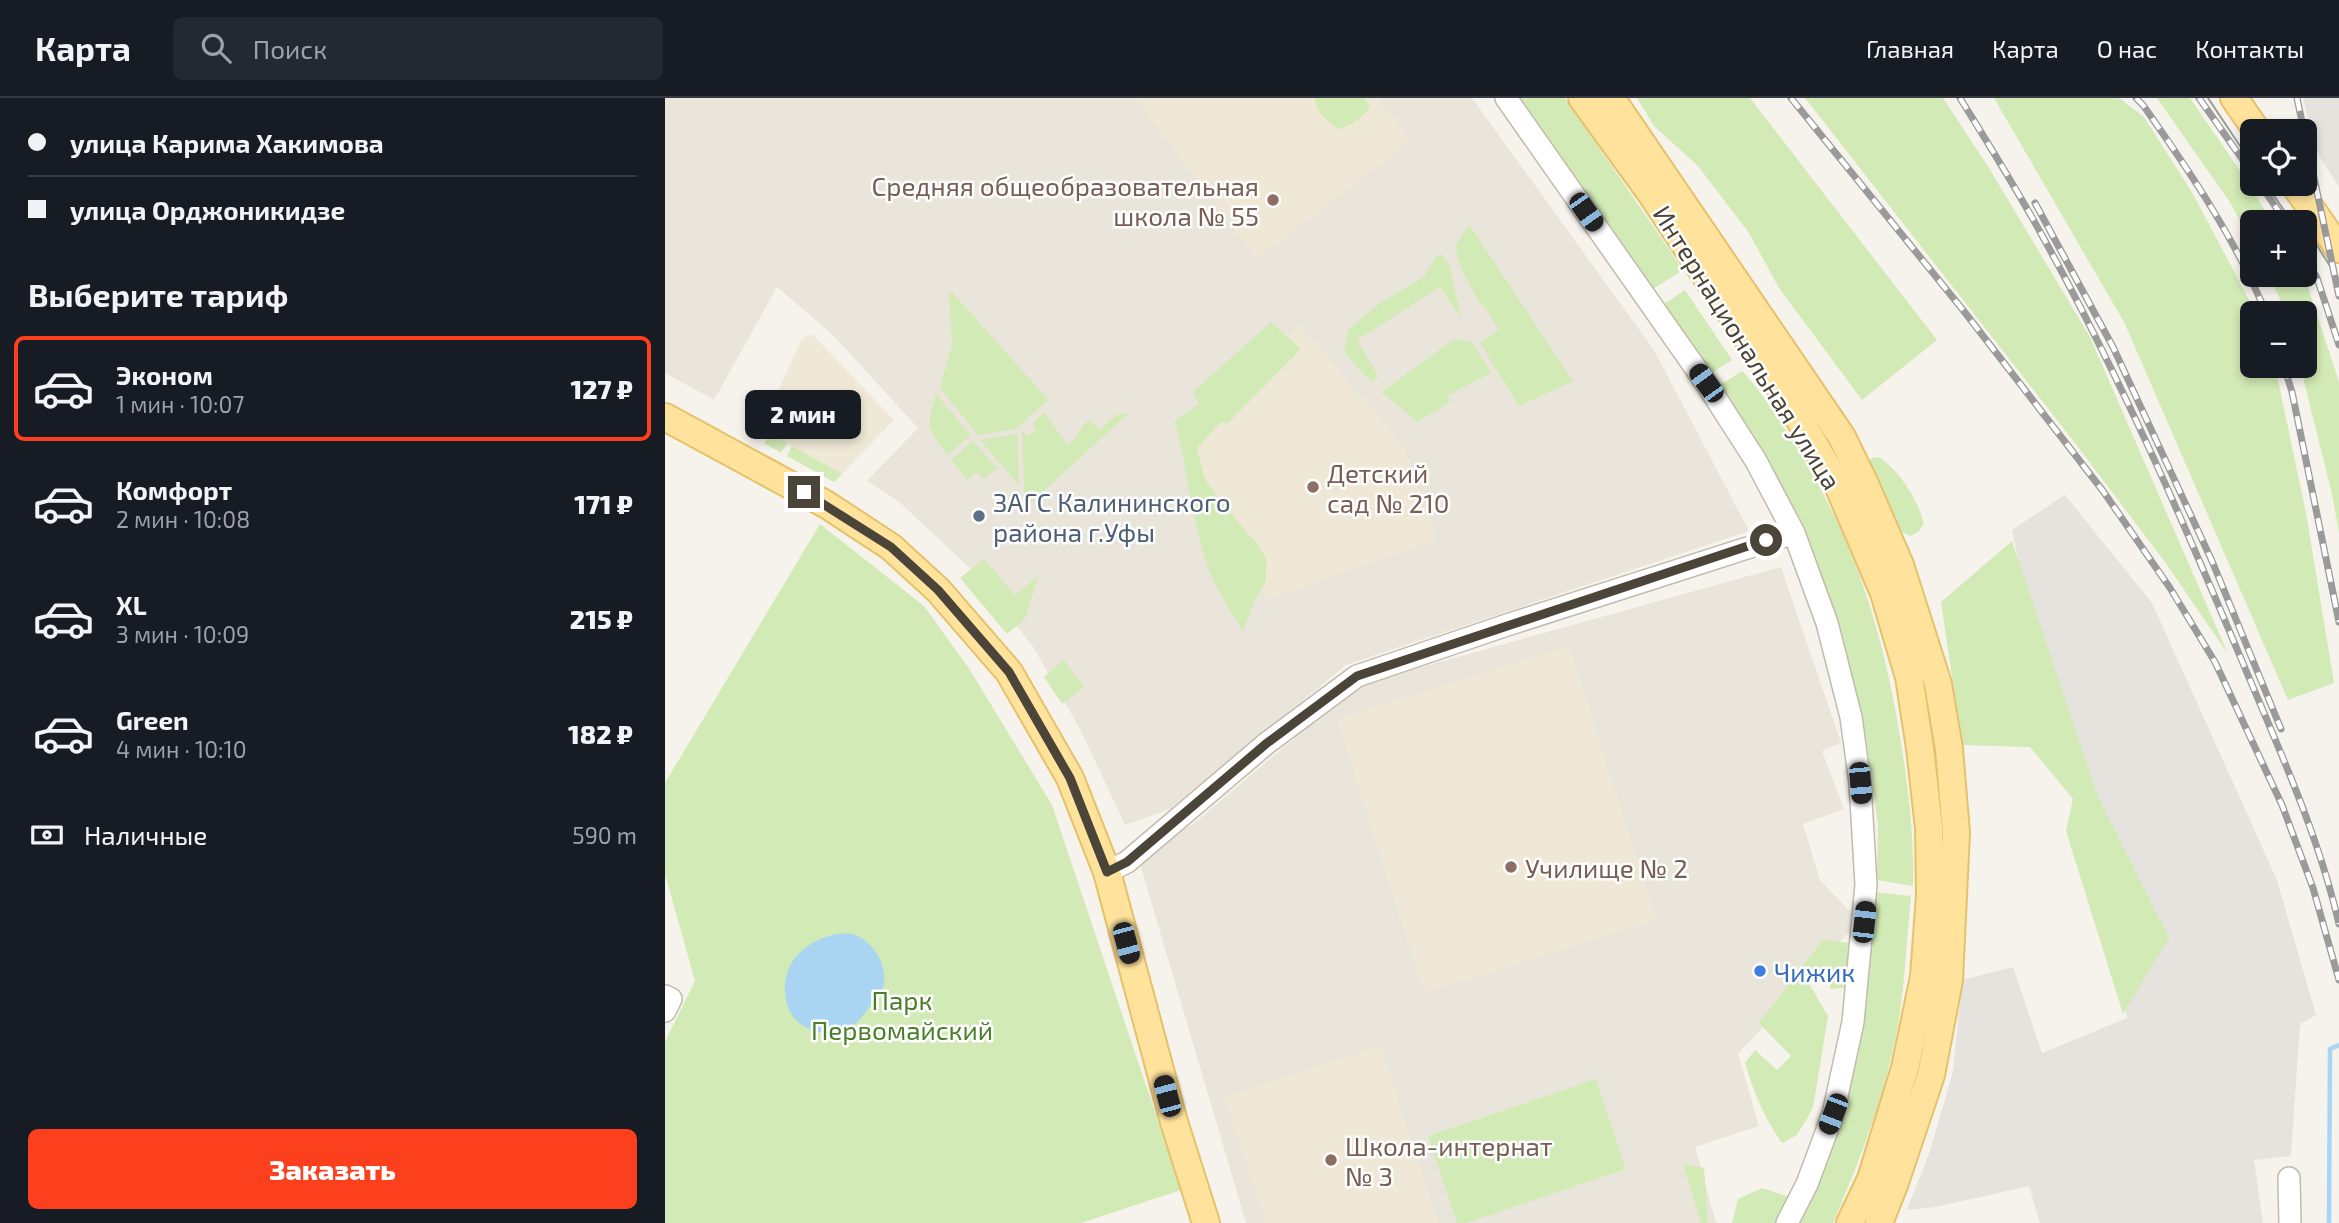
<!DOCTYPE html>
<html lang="ru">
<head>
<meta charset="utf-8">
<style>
  body { margin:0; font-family:"Exo 2",sans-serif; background:#242831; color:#f1f3f6; height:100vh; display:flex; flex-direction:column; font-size:26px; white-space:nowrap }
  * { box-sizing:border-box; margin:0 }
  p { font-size:23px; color:#9ea1a6 }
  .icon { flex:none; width:38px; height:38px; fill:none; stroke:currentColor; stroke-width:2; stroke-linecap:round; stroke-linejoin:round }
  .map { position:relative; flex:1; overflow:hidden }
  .drawer { display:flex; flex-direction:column; background:#171b24; width:665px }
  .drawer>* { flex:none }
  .guide { display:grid; align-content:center; height:154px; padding:0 28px; background:#171b24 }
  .fabs { position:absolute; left:1575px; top:21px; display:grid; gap:14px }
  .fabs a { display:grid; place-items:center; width:77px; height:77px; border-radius:10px; background:#171b24; box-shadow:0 4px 10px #0003; font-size:35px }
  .end { position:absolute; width:32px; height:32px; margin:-16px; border:9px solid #4b4439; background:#fff; box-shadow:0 0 0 4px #fff }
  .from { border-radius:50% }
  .bubble { position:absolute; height:49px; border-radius:10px; background:#171b24; box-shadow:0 4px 10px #0003; font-size:23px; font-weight:800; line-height:49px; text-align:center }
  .car { position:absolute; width:21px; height:42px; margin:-21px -10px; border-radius:9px; box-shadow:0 0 5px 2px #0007; background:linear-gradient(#222 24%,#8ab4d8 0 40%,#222 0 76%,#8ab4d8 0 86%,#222 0) }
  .guide b { display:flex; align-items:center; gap:24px; height:66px; font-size:26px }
  .guide b+b { border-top:2px solid #363941 }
  .guide i { width:18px; height:18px; background:#f1f3f6 }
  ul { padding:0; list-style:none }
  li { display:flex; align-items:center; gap:21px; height:105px; margin:0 14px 10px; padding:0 14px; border:4px solid transparent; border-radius:10px }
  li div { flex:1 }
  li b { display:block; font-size:26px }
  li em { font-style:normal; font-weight:800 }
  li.current { border-color:#fc3f1d }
  li>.icon { width:63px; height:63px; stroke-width:1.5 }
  h2 { padding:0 28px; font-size:32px; line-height:84px }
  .pay { display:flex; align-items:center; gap:18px; height:77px; padding:0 28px; font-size:26px }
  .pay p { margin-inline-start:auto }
  .button { display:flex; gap:14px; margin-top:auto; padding:14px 28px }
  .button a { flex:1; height:80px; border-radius:10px; background:#fc3f1d; color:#fff; font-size:28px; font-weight:800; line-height:80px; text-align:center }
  header { display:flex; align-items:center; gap:42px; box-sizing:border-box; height:98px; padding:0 35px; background:#171b24; border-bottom:2px solid #363941 }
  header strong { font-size:33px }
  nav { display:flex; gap:38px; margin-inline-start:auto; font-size:24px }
  .search { width:490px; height:63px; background:#242831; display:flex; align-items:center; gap:18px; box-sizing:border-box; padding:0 24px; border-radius:10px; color:#9ea1a6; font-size:26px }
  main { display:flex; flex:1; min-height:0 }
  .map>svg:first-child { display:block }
  .residential { fill:#eae5da }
  .industrial { fill:#e6e2dd }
  .education { fill:#efe8d6 }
  .green { fill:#d2eab5 }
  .water { fill:#a9d4f2 }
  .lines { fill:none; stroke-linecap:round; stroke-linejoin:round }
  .stream { stroke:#a9d4f2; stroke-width:4.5 }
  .minor-casing { stroke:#c2bbae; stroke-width:24 }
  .major-casing { stroke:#e6c16a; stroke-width:30 }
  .minor { stroke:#fff; stroke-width:21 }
  .major { stroke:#ffe39c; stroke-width:26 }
  .tram { stroke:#9a9a9a; stroke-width:2 }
  .rail-casing { stroke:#9a9a9a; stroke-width:7 }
  .rail { stroke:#fff; stroke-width:4.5; stroke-dasharray:13; stroke-linecap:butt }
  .route { stroke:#4b4439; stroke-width:9 }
  .education-dot { fill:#8d6e63; stroke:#fff; stroke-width:2.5 }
  .service-dot { fill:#5c6f8a; stroke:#fff; stroke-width:2.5 }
  .shop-dot { fill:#3f7fe0; stroke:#fff; stroke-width:2.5 }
  .labels { text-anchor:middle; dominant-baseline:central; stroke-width:5; stroke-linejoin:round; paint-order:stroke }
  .education-label { font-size:26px; fill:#785e54; stroke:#fff; text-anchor:start }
  .street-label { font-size:26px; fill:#4b4439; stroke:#fff }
  .service-label { font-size:26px; fill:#4e5e75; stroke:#fff; text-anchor:start }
  .shop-label { font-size:26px; fill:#366cbe; stroke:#fff; text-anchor:start }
  .park-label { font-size:26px; fill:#4a7f2a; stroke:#fff }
</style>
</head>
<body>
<header>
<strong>Карта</strong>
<div class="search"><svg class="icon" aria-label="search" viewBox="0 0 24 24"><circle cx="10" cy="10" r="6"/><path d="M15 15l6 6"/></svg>Поиск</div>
<nav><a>Главная</a><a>Карта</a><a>О нас</a><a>Контакты</a></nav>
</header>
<main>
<section class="drawer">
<div class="guide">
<b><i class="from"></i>улица Карима Хакимова</b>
<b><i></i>улица Орджоникидзе</b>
</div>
<h2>Выберите тариф</h2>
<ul>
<li class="current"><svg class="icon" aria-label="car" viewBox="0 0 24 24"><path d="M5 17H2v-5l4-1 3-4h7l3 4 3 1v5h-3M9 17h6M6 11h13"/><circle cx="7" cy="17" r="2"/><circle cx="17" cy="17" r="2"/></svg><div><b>Эконом</b><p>1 мин · 10:07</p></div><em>127 ₽</em></li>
<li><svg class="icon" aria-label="car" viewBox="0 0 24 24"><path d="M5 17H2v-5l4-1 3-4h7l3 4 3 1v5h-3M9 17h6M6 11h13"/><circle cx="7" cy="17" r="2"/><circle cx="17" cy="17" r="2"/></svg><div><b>Комфорт</b><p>2 мин · 10:08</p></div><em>171 ₽</em></li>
<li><svg class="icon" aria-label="car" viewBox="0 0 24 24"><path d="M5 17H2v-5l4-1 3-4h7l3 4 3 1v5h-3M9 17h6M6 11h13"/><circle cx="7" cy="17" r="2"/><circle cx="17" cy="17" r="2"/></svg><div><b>XL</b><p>3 мин · 10:09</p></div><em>215 ₽</em></li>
<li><svg class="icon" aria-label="car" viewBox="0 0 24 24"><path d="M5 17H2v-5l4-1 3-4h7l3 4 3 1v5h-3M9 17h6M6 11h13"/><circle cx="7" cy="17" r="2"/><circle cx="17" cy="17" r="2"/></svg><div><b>Green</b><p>4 мин · 10:10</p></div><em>182 ₽</em></li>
</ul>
<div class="pay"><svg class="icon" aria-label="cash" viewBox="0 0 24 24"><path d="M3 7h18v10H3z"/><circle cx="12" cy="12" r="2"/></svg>Наличные<p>590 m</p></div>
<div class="button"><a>Заказать</a></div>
</section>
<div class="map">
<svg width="1674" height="1125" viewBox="0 0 1674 1125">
  <rect width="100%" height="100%" fill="#f6f3ec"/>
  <path class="residential" d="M0 0H807L989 252 1084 433 681 567 505 711 460 727 416 633 367 547 305 470 232 402 202 383 253 330 167 236 112 189 49 302 0 275Z
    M1116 469 1176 645 1157 653 1179 711 1138 726 1155 782 1194 823 1073 956 1094 1028 1030 1049 1051 1125H581L470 749 527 727 692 587Z"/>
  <path class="industrial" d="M1638 0H1674V89L1652 54Z
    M1400 397 1487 505 1612 782 1651 917 1635 926 1626 1058 1589 1062 1598 1125H1375L1364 1088 1271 1109 1242 1112 1265 1053 1288 974 1297 882 1348 869 1377 955 1462 920 1415 688 1395 669 1347 432Z"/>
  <path class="education" d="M470 0H713L746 43 592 161Z
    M635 227 739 349 772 442 603 501 516 343Z
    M147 236 229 322 177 376 96 331 137 240Z
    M904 548 991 822 759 895 672 621Z
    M716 948 773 1125H601L559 999Z"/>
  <path class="green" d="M650 0H699L705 8C698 20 687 27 674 31 663 24 651 15 650 0Z
    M852 0H900L1018 172 988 191Z
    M972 0H1085L1272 242 1197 302 1114 190 1084 135 1033 68 989 28Z
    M1140 0H1278L1324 70 1425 239 1563 556 1500 464 1410 345Z
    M1329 0H1454L1479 19 1528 96 1591 215H1587V268H1610L1641 415 1669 585 1623 602 1460 226Z
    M1492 0H1525L1580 80 1607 124H1587V147L1566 106Z
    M804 126 908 283 854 308 815 245 833 232 820 208 815 206 793 164 791 147Z
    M777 157 784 167 796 220 775 189 692 242 713 278 706 284 679 254 684 231 712 207 759 179 770 160Z
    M1603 177H1639L1674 284V435L1667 396 1635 268H1640V215H1622Z
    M1020 192 1067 262 1045 276 999 206Z
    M287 194 382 300 383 302 351 331 313 337 275 290 287 247 284 196Z
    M606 224 636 251 562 326 557 323 532 350 540 381 556 404 593 447 602 462 600 485 590 502 578 533C565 511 547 486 540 461 526 416 522 369 510 323L534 306 528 294Z
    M795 241 808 245 826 275 783 297 784 305 752 324 717 294 786 243Z
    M1077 273C1097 294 1111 318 1127 342 1188 437 1219 534 1236 645 1244 693 1249 739 1248 788L1212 782 1213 727 1201 639 1170 518 1052 289Z
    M271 296 306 337 283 357C260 329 262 330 271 296Z
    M379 314 403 347C413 340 414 329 424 322L434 332 451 317 465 314 360 410 357 332 364 338 371 332 367 325Z
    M105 335 122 345 116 355 99 345Z
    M352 336 354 387 315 342Z
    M308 343 332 370 319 381 312 374 303 382 286 362Z
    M127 348 177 376 169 384 122 358Z
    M1214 359C1235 373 1253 402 1259 426L1253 434 1245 438 1235 433 1220 396 1204 364 1207 360Z
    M155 426 259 508 305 572 387 707 516 1092 416 1125H0V944L30 883 0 776V685Z
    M1347 443 1433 699 1504 840 1458 916 1401 733 1408 701 1365 649 1297 647 1276 504Z
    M319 461 350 497 373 478 360 521 342 536 295 480Z
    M399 562 419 589 397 606 379 579Z
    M1208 794 1246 798C1242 839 1240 881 1234 921 1222 992 1196 1060 1168 1125H1129L1139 1105Z
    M1158 842 1186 845 1179 890 1165 891 1166 875 1143 884 1163 918 1148 1010 1132 1037 1117 1045C1099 1020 1089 994 1080 965L1090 952 1112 972 1126 958 1094 925Z
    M931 981 961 1071 801 1125H792L763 1038Z
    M1018 1066 1039 1070 1043 1125H1036Z
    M1097 1090 1124 1099 1117 1125H1067L1073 1101Z"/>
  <path class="water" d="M171 836C176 836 183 835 187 836 208 841 226 871 217 892 216 896 211 900 208 904 201 912 196 923 187 928 170 939 146 936 132 923 124 915 121 905 120 894 118 862 142 843 171 836Z"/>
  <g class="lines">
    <path class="stream" d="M1664 1125 1665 951 1674 947"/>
    <defs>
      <path id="minor" d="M841 0 1041 285 1091 363 1129 435 1162 525 1186 619 1195 685 1201 787 1188 924 1168 1016 1142 1086 1122 1125
        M442 774 462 764 602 645 692 578 842 527 1129 435
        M0 898 6 901 0 913
        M1624 1080 1625 1125"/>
      <path id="major" d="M917 0 987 97 1122 300 1173 387 1219 495 1244 579 1255 650 1264 730 1265 797 1259 879 1240 970 1206 1081 1185 1125
        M946 0 1177 339 1199 384 1235 467 1273 586 1284 651 1291 735 1284 882 1266 977 1229 1087 1214 1125
        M1569 0 1592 33
        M1629 86 1674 151
        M0 319 162 407 226 449 273 492 344 574 405 680 442 774 509 1024 541 1125"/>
    </defs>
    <use href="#minor" class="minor-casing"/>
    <use href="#major" class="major-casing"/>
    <use href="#minor" class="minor"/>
    <use href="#major" class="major"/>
    <path class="tram" d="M1543 0 1587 66
      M1601 86 1627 124
      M1640 129 1674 182"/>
    <defs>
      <path id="rail" d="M1126 0 1298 212 1438 393 1505 490 1550 564 1617 707 1648 790 1674 882
        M1295 0C1324 47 1353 93 1379 141 1454 277 1517 420 1577 563 1613 649 1653 735 1674 826
        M1471 0 1478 7C1525 74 1570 140 1601 215
        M1534 0 1587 75
        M1632 0 1639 33
        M1640 37 1674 198
        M1595 86 1621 124
        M1370 105 1448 249 1547 463 1616 631
        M1640 158 1652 180 1674 247
        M1619 268 1627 294 1674 524"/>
    </defs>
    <use href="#rail" class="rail-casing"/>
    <use href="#rail" class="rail"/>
  </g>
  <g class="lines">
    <path class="route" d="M139 394 226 449 273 492 344 574 405 680 442 774 462 764 602 645 692 578 1101 442"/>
  </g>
  <g class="education-dot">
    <circle cx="608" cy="102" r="7"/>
    <circle cx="648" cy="389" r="7"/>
    <circle cx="846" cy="769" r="7"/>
    <circle cx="666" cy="1062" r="7"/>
  </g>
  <circle class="service-dot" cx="314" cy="418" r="7"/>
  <circle class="shop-dot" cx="1095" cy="873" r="7"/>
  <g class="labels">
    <g class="education-label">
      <text x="594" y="87" text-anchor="end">Средняя общеобразовательная<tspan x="594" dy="30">школа № 55</tspan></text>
      <text x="662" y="374">Детский<tspan x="662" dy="30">сад № 210</tspan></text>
      <text x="860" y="769">Училище № 2</text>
      <text x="680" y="1047">Школа-интернат<tspan x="680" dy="30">№ 3</tspan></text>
    </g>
    <g class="street-label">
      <text transform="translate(1083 249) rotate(58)">Интернациональная улица</text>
    </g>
    <g class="service-label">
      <text x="328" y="403">ЗАГС Калининского<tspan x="328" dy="30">района г.Уфы</tspan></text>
    </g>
    <g class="shop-label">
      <text x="1109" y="873">Чижик</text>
    </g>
    <g class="park-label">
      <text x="237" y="901">Парк<tspan x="237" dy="30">Первомайский</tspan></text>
    </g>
  </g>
</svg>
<div class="fabs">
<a><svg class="icon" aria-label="locate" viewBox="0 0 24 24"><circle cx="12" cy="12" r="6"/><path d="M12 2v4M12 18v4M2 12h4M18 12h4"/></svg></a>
<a>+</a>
<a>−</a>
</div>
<i class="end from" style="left:1101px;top:442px"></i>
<i class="end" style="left:139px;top:394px"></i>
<div class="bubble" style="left:80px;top:292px;width:116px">2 мин</div>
<i class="car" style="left:921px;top:114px;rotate:145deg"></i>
<i class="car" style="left:1041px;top:285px;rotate:324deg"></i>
<i class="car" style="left:1195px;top:685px;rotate:175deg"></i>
<i class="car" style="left:1199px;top:824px;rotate:6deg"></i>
<i class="car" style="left:461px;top:845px;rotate:165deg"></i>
<i class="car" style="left:502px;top:998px;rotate:345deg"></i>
<i class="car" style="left:1168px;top:1016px;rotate:201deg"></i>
</div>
</main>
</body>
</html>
